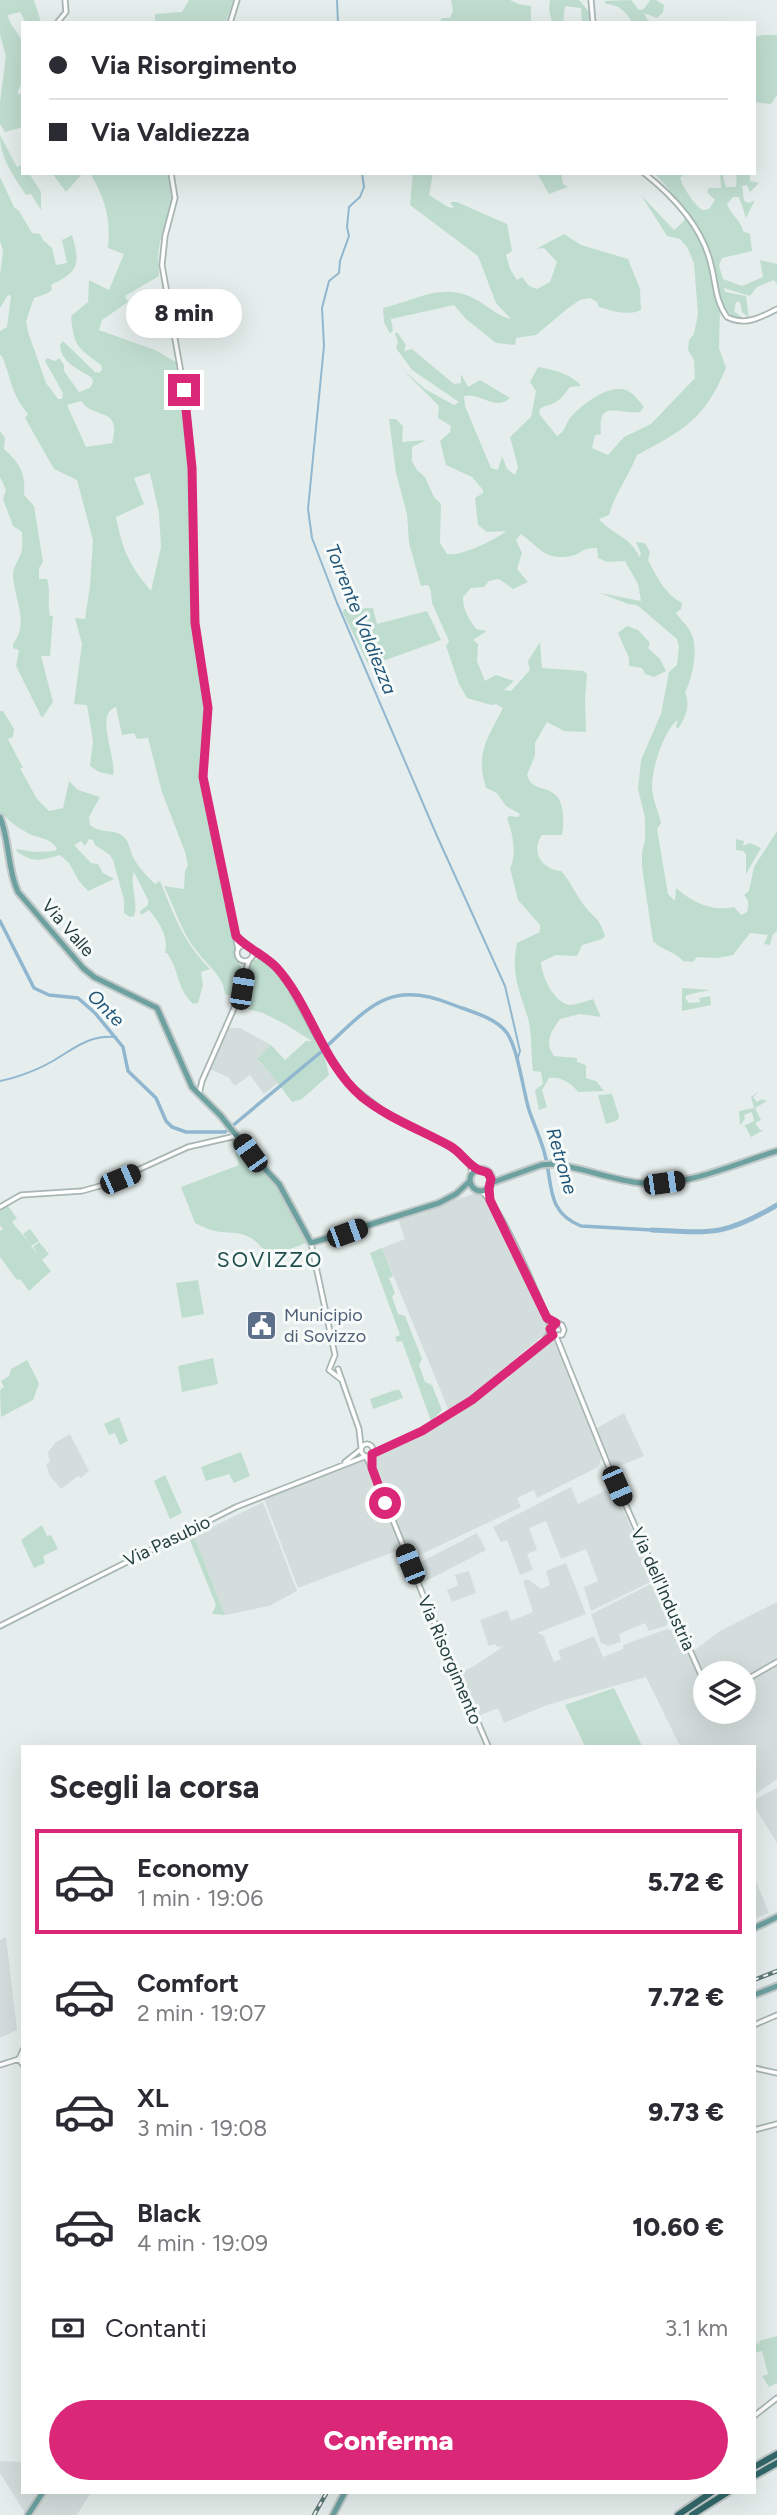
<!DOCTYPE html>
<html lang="it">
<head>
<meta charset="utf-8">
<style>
  body { margin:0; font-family:Figtree,sans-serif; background:#f2f2f3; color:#2b2b33; height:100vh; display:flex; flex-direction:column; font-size:26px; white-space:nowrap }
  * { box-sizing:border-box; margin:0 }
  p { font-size:23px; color:#7c7c81 }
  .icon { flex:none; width:38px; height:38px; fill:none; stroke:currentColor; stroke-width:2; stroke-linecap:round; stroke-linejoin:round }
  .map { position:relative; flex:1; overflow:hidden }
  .sheet { position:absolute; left:21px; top:1745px; width:735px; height:749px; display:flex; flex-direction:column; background:#fff; border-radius:0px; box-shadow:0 7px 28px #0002 }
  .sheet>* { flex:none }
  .banner { position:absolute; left:21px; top:21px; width:735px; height:154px; border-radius:0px; box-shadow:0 7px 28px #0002; display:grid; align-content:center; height:154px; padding:0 28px; background:#fff }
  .fabs { position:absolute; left:693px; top:1661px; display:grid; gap:14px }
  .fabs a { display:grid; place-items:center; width:63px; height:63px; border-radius:50%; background:#fff; box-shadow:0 7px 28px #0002; font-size:35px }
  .end { position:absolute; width:32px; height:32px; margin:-16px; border:9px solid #db2777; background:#fff; box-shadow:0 0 0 4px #fff }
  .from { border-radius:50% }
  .bubble { position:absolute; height:49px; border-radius:24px; background:#fff; box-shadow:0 7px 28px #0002; font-size:23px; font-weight:800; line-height:49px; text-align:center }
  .car { position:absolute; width:21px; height:42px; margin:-21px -10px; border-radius:9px; box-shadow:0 0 5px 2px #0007; background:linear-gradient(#222 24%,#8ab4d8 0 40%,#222 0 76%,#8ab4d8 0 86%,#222 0) }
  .banner b { display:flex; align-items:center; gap:24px; height:66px; font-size:26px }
  .banner b+b { border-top:2px solid #e1e1e2 }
  .banner i { width:18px; height:18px; background:#2b2b33 }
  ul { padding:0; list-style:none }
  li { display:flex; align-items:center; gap:21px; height:105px; margin:0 14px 10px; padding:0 14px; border:4px solid transparent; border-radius:0px }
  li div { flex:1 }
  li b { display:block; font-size:26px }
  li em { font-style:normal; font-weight:800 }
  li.active { border-color:#db2777 }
  li>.icon { width:63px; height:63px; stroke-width:1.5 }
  h2 { padding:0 28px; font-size:32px; line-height:84px }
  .pay { display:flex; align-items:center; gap:18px; height:77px; padding:0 28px; font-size:26px }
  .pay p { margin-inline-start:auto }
  .button { display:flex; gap:14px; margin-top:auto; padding:14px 28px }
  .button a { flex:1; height:80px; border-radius:42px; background:#db2777; color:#fff; font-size:28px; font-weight:800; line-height:80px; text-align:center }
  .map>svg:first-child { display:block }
  .built { fill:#d3dddb; fill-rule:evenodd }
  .green { fill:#bfddcf; fill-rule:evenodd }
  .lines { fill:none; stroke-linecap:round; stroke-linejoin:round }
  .stream { stroke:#90b7cf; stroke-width:2 }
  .canal { stroke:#90b7cf; stroke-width:3.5 }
  .river { stroke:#90b7cf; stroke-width:5 }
  .minor-casing { stroke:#a8b6b4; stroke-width:7 }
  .major-casing { stroke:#c2c9c9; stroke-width:9 }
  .highway-casing { stroke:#c2c9c9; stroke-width:10 }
  .minor { stroke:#fff; stroke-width:3.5 }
  .major { stroke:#6ca1a0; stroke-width:5 }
  .highway { stroke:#32686a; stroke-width:6 }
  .rail-casing { stroke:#607a79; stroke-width:4.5 }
  .rail { stroke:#f6faf9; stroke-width:2; stroke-dasharray:5; stroke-linecap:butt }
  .route { stroke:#db2777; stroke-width:9 }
  .labels { text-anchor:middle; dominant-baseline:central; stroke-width:6; stroke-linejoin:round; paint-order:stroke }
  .street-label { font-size:18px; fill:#253f3e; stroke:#f6faf9 }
  .service-label { font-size:18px; fill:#4e5e75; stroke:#f6faf9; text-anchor:start }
  .water-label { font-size:19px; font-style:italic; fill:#215679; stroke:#f6faf9 }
  .quarter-label { font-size:21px; letter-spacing:2px; fill:#215050; stroke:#f6faf9 }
</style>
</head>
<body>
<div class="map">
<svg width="777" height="2515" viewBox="0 0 777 2515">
  <rect width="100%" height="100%" fill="#e5eeec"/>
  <path class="built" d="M230 1028H240L271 1045 257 1060 279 1082 264 1094 250 1075 235 1086 228 1077 209 1069 224 1031Z
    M476 1193 484 1196 547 1327V1332L468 1399 449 1411 382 1248 405 1239 398 1219Z
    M553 1340 556 1341 601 1457 600 1464 596 1468 537 1498 534 1490 517 1498 521 1507 411 1559 376 1471 375 1457 416 1439 460 1413 504 1381Z
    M624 1413 644 1456 612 1469 595 1429Z
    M70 1434 89 1471 81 1478 78 1476 61 1489 50 1476 46 1464 50 1462 48 1452 56 1442Z
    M363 1461 368 1463 401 1549 298 1588 264 1499Z
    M571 1487 578 1504 613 1487 654 1580 591 1611 584 1587 598 1581 586 1549 561 1559 546 1521 529 1528 537 1550 527 1554 533 1570 520 1575 507 1540 501 1542 493 1527Z
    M263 1502 297 1591 269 1606 225 1615 194 1536Z
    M477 1533 486 1550 422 1583 415 1565Z
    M566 1563 586 1614 537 1633 543 1635 554 1662 561 1659 558 1651 594 1636 603 1657 623 1649V1645L667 1629 677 1632 688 1655 720 1631 777 1602V1779L754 1795V1746H680L646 1677 547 1705 504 1723 498 1708 476 1717 457 1674 474 1666 504 1646 497 1647 495 1644 489 1646 480 1620 507 1610 511 1621 533 1612 523 1581 528 1579 541 1589 550 1585 546 1571ZM705 1673H744V1712H705Z
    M469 1571 476 1593 452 1602 447 1590 458 1585 455 1575Z
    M655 1582 670 1616 666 1626 649 1631 645 1623 619 1634 621 1642 608 1646 601 1643 591 1614Z
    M777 1788V1843L754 1806V1800Z
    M754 1877 769 1913 754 1919Z
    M6 1937 17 2030 0 2038V1940Z
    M0 2461 23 2462V2492H37L25 2513 0 2473Z
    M47 2492H91L77 2515H32Z"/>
  <path class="green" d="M0 0H34L41 22 26 23 20 12 8 15C9 26 20 33 23 44 26 56 24 83 17 93L23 95V127L5 132 0 124V102L6 56 0 35Z
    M189 0H234L225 23H155V14L182 12Z
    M451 0H510L518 4 531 6V23H439L442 18H450L453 11Z
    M550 0H579L590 13 588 23H582L581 8 565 6 563 23H552L549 9Z
    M631 0 639 10 644 9 650 0H656L664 5 663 12 657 18 644 13 647 19 652 23H632C627 12 618 4 606 4L604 1Z
    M763 35H777V95L771 104 754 102V37Z
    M0 135 17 167 23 164V173H29L41 192V210L31 194 26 195C13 175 0 158 0 135Z
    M52 173H83L66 192Z
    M90 173H169C179 200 163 222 159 248 157 257 159 267 159 276L125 296 128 302 102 320 99 330 155 350 176 362 189 456 193 630 205 702 201 778 226 893 231 932 236 945 234 954 241 967 236 998 225 994C223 976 210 968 199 954 181 933 176 910 164 886L184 889 185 871 188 865 185 852 162 792 148 738 137 739 134 733 122 735 116 707C94 714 117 757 113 775L99 772 90 766 93 741 87 705 74 704 82 644 75 618 85 619 90 586 93 540 77 480 54 469 25 418 28 414C10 392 12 380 2 356L0 355V331L7 327 11 296 8 295 0 308V275L3 251 0 241V177L14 207 19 211 32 233 40 234 43 240 52 248 56 265 67 263 62 240 72 235C81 265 78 272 51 285L52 290 46 294 34 298 26 321 28 332 46 383 58 399H62L63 393 45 361 47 358 55 361 59 358 64 365V371L79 392 90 388 93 382 92 378C79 369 61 363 60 345L63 341 95 372 99 373 102 370 101 365C77 347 74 347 71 316L88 302 89 280 109 290 124 254 108 248C111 219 105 198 90 173ZM81 401C95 421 122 405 112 443L86 447 67 405ZM150 473 159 513 161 547 151 591C128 563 123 551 116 517L144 504 134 478Z
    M413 173H433L429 195 448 207 454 208 450 202H457L507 224 512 251 506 255 510 269 517 280 522 277 529 286 537 289 550 282 557 262 544 248 536 249 564 234 581 245 628 259 640 289 641 310C629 316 612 311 599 307L597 302 590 298 580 300 567 309 536 335 516 338 515 345 496 343 466 319 454 305 391 319 393 330 390 334 384 322 383 308C414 301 442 282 473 298 486 304 496 316 511 319L496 303 478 256 410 205Z
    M537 173H561L563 184 568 187 549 194Z
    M654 173H685L680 178C684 189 693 203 702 210L709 209 715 200 707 192 709 188H721L720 173H722L726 187H736L737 173H750V181L759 183 750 192 747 185 742 186 744 201 749 203 755 200 746 218 739 197H733L727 204C730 214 741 220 743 231L750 234 752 251 722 258 719 266 723 279 742 286 763 277 760 260 777 264V284L774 280 757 287 750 296 724 288 725 292 746 296 749 318 742 312 740 302H736L734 311 745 320 732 316 724 308 720 311 719 348 726 368C705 419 684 430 637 455 629 476 615 493 609 515L599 519C611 534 633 538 639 557L641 554 636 542 645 543 650 552 648 560C657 577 664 593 682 603L681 609 676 613C680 619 687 625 690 631 700 648 692 677 685 693 691 705 685 718 678 729L676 727 678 720C664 729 652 769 652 786 652 799 658 810 661 823L657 829 668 894 675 901 676 888C692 902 712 912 734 907L741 915 747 912C749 905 749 900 744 895L749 891 754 867 777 831V931L773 934 770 945 764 944 768 935 750 933 733 955 717 958 697 957 693 962 683 961C675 951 662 951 653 941L642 867V852L645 840V818L638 789 641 760 661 714 669 672 677 665 679 646 677 639 637 605 628 604 600 593 641 601 638 584 625 561 607 562 598 558 597 548C582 547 583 553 571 556 545 561 539 547 521 534L516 540 522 553 517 569 528 582 513 589 499 579 489 581 484 587 471 588 463 597C463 610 469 619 476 629L487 631 473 640 478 644 477 661 485 681 496 675 514 681 504 690 511 691 530 670 528 661 540 642 542 668 584 671 587 674 585 699 586 732 564 731 547 722 535 743V755L527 775C532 790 543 786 553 793 565 800 564 824 562 835H542C530 851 542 870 561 871 570 881 575 893 583 904 593 918 599 916 605 936L602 939 582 945 577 956 556 955 541 962C541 975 555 1005 571 1005 578 1004 586 1001 593 999L601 1017 580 1014 560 1019C551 1031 544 1043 554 1056L577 1058V1062L586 1065V1078L596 1081 604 1091 578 1092C572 1083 560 1076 549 1078L542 1090 547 1107 539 1110 535 1090 543 1084 541 1072 533 1071C531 1055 532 1029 527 1015 518 987 511 973 517 943L540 932V925L518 900 510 868C517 857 513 832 507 819L509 816 518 817 520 814 506 806 497 793 486 788C475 753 488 738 503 708L496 704 491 705 467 698 459 684 446 646 449 641 432 603 431 591 428 585 421 586 409 543 407 514 396 473 389 419H396L403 426 402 442 426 440 412 447V461L417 470 425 477 434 497 441 504 440 543 447 554C460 557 495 540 506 531L487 532 478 525 475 498 483 493V490L472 477 446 465 440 441 450 432 451 426 438 418 439 406 401 368 425 389 454 405 459 402 412 370 396 348 398 342 395 334 397 332 406 345 404 351 412 349 454 384 461 383V374L468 387 480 380 510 398C496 412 481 392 464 396L465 406 491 468 498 470 502 456 507 469 515 475 518 467 510 437 531 417 536 391 530 382 538 367C552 369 572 374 581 386L570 387C565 393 561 400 554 403 548 406 544 405 539 410L540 415 557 436C565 432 565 425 570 418 581 405 610 382 628 391 634 394 640 402 644 407L640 412C618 415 597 398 601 434L595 435 592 448 608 455 624 437 651 424 695 378 694 360 688 350 689 340 694 334 698 314 694 263 687 247 680 239 667 236 641 195 674 230 684 221 686 212 668 188Z
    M0 431 5 438 4 449C20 463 26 474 24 495L34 506 43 562 39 568V579H47C51 593 47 602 50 616H53L50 656H41L53 702 42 718 16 666 19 650 13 648V644C30 622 14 600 13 575 13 565 21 558 22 549 23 543 22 537 22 532L13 526 3 499 6 490 0 477Z
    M373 608 377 624 427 611 441 640 369 666 343 613 344 609Z
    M627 626 638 630 650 643 648 648 660 659 666 671 654 677 645 674 642 668 629 666V658L618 633Z
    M0 711H3L14 729 13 737 8 739 23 768H20L37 799 49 811 63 808 69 781 78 790 100 797 89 817 90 825C100 834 116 828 125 838 130 844 130 852 134 859 139 868 148 877 155 884L160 881C174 915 183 942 210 969L201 972 203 985 198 1003 193 1004C176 987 180 972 167 953H165C169 938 160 923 149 910L141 915 140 911 148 905V900L134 872C129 885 139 901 134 916L130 917 124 913V900L113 860 110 855 95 845 93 840 89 839 85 846 81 841 74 845 91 863 98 864 103 873 114 879 88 891 79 881 69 863 60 855C41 860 34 864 16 851L17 849 35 852 55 851 57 848C49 838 42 839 32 835 19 829 10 822 0 812Z
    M736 839 744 841 743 846 750 843 761 848 746 874V854L743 851 736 850Z
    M258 959 268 963 278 973 324 1055 329 1075 302 1099 292 1102 271 1074 257 1059 271 1045 285 1060 306 1041H312L285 1024 263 1013 236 1006 250 961Z
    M682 988 710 990 687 995 685 998 689 1003 700 1002 699 998 710 996 711 1005 682 1011Z
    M759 1091 753 1097 757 1102 762 1099 767 1101 755 1108 761 1120 755 1123 760 1130H764L751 1137 745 1126 741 1127 754 1121 752 1112 744 1115 745 1119 740 1125 739 1111 754 1108 751 1097Z
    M612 1094 619 1116 618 1120 606 1124 598 1095Z
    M236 1137 279 1187 309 1242 276 1254C263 1254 260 1242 249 1237 240 1232 231 1233 221 1232 212 1231 203 1227 195 1223L181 1187 239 1165 231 1140Z
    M7 1205 17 1218 12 1222 30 1244 23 1234 30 1229 39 1241 31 1246 38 1255 33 1247 39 1242 49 1254 42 1260 51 1271 29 1291 20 1279 17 1280 0 1257V1231L3 1229 0 1225V1211Z
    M382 1248 393 1276 389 1278 395 1293 392 1297 398 1314 405 1316 422 1359 419 1365 425 1382 432 1385 442 1410 431 1421 402 1341 397 1342 395 1337 400 1335 370 1253Z
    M198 1280 204 1314 182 1318 176 1283Z
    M213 1358 218 1384 182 1392 178 1366Z
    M27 1360 39 1383 33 1400 1 1417 0 1390 4 1387 1 1381 9 1376 11 1369Z
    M395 1390H400L403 1398 373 1409 370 1399Z
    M119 1417 128 1441 120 1445 115 1433 109 1435 104 1424Z
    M241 1452 250 1476 234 1483 229 1474 206 1481 201 1467Z
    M165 1475 182 1513 170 1519 154 1481Z
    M42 1525 47 1536 51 1535 58 1549 43 1556 45 1563 34 1568 21 1540Z
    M194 1536 225 1615 212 1614 216 1605 189 1538Z
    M614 1688 642 1746H585L565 1705Z
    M777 2336V2383L769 2387 762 2376 768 2374 762 2351 754 2353V2344L758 2343 760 2345 759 2341Z"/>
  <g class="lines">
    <path class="stream" d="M337 0 338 23
      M362 173 364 187 360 197 349 207 347 227 349 236 340 261 339 273 329 281 322 308 324 346 308 509 312 538 337 603 437 836 505 986 520 1051 517 1061
      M0 1081C16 1078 37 1070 51 1062 74 1049 87 1035 116 1037"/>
    <path class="canal" d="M0 921 34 988 49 995 78 998 95 1013 123 1047 128 1071 156 1098 166 1121 172 1127 186 1132H225L321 1052
      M327 1046C369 1007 390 979 451 1004 469 1011 495 1017 507 1033 518 1049 523 1090 529 1110 534 1125 541 1139 545 1155 553 1185 546 1212 581 1226L652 1230"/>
    <path class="river" d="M652 1230C711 1233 725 1236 777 1205"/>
    <defs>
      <path id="minor" d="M591 0 593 23
        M57 23 66 12 65 0
        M230 23 237 0
        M171 173 175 198 165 236 162 265 184 390 191 449 195 623 208 708 203 777 238 949
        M644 173C673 196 703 228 711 265 716 283 715 301 727 317 745 326 760 318 777 309
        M237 953a8 8 0 1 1 16 0a8 8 0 1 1-16 0Z
        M253 951 276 967 290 987 317 1037 350 1085 383 1111 452 1147 478 1170
        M199 1094 202 1081 235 1006 249 960
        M470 1164 472 1174
        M489 1188V1198
        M481 1191C503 1209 539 1298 551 1328
        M0 1207 21 1195 82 1191 107 1184 188 1147 236 1136
        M311 1243 335 1355 329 1370 342 1380
        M556 1336 608 1465 705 1684
        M545 1339 551 1331
        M338 1369 359 1429 361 1447
        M361 1450a6 6 0 1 1 12 0a6 6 0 1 1-12 0Z
        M372 1454 422 1431 472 1400 542 1343 553 1335H562L564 1330 562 1325 547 1318
        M366 1457 372 1468 427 1605 488 1746
        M345 1462 360 1450
        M0 1626 236 1507 364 1457
        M744 1681 777 1662
        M754 2025 777 2015
        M23 2050 19 2059 23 2065
        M0 2065 19 2059
        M754 2068 777 2073
        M754 2130 777 2124
        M754 2416 777 2398"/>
      <path id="major" d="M0 817C10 842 7 868 18 892L83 968 94 977 157 1008 192 1087 221 1116 250 1153 279 1184 311 1243 439 1203 456 1194 470 1181
        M470 1180a11 11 0 1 1 22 0a11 11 0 1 1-22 0Z
        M491 1183 541 1165 552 1164C582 1167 611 1180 641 1183 687 1187 734 1164 777 1151
        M754 1928 777 1917
        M754 1995 777 1986
        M28 2515 43 2492
        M333 2515 345 2492"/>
      <path id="highway" d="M754 2467 777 2454
        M754 2476 777 2463
        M678 2515 712 2492
        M692 2515 728 2492"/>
    </defs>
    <use href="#minor" class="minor-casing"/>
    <use href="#major" class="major-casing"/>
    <use href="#highway" class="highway-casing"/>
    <use href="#minor" class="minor"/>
    <use href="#major" class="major"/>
    <use href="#highway" class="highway"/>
    <defs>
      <path id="rail" d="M754 1980 777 1971
        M314 2515 327 2492"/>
    </defs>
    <use href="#rail" class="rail-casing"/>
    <use href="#rail" class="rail"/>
  </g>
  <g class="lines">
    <path class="route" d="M184 390 192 468 195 623 208 708 203 777 236 936C248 949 265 955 277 968 311 1006 322 1063 362 1097 388 1118 421 1130 450 1146 461 1152 468 1165 479 1170 482 1171 485 1171 488 1173L491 1179 489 1188 490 1200 547 1318 556 1323 550 1329 553 1335 472 1400 422 1431 372 1454V1468L385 1503"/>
  </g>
  <defs>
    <symbol id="civic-square" viewBox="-11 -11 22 22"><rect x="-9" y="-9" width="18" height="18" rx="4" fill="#5c6f8a" stroke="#f6faf9"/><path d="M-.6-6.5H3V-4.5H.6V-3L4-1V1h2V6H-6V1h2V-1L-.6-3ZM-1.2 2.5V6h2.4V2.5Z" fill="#fff"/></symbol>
  </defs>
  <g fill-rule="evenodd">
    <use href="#civic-square" x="244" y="1308" width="35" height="35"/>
  </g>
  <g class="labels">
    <g class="street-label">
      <text transform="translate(68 928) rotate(49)">Via Valle</text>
      <text transform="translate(167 1541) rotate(-26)">Via Pasubio</text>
      <text transform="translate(663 1589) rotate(66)">Via dell'Industria</text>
      <text transform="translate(450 1660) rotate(67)">Via Risorgimento</text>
    </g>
    <g class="service-label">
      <text x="284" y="1315">Municipio<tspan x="284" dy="21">di Sovizzo</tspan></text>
    </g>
    <g class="water-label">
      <text transform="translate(361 619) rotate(68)">Torrente Valdiezza</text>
      <text transform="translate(106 1008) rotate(45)">Onte</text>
      <text transform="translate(562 1161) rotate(74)">Retrone</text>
    </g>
    <g class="quarter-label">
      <text x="270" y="1259">SOVIZZO</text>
    </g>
  </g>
</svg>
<div class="fabs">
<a><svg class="icon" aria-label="layers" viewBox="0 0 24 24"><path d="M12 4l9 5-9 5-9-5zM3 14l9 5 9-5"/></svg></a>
</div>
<i class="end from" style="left:385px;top:1503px"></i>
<i class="end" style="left:184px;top:390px"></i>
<div class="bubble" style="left:126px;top:289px;width:116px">8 min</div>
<i class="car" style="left:242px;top:989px;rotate:9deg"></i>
<i class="car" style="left:250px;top:1153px;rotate:324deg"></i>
<i class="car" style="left:120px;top:1179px;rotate:67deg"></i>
<i class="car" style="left:664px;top:1183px;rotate:82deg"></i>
<i class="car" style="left:347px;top:1233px;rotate:70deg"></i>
<i class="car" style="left:617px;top:1486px;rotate:156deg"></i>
<i class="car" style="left:410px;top:1564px;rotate:338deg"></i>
<div class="banner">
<b><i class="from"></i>Via Risorgimento</b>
<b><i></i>Via Valdiezza</b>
</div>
<section class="sheet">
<h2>Scegli la corsa</h2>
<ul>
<li class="active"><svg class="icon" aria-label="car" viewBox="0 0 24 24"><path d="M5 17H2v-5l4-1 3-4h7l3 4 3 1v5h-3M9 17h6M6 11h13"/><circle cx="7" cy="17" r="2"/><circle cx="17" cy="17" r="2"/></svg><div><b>Economy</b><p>1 min · 19:06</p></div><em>5.72 €</em></li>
<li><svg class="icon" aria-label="car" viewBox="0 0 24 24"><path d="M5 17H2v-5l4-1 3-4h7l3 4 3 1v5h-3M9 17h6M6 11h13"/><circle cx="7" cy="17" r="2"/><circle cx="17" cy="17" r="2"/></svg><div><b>Comfort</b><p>2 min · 19:07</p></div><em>7.72 €</em></li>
<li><svg class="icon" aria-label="car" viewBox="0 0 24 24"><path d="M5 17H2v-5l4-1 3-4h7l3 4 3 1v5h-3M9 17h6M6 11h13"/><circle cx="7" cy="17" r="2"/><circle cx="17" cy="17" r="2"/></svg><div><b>XL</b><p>3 min · 19:08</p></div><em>9.73 €</em></li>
<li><svg class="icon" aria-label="car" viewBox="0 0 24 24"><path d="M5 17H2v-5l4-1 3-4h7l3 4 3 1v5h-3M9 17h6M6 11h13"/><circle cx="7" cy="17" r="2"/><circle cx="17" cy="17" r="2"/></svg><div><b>Black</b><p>4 min · 19:09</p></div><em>10.60 €</em></li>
</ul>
<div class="pay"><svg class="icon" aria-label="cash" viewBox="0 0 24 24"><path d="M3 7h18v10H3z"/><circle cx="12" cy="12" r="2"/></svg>Contanti<p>3.1 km</p></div>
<div class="button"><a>Conferma</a></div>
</section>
</div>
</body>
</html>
